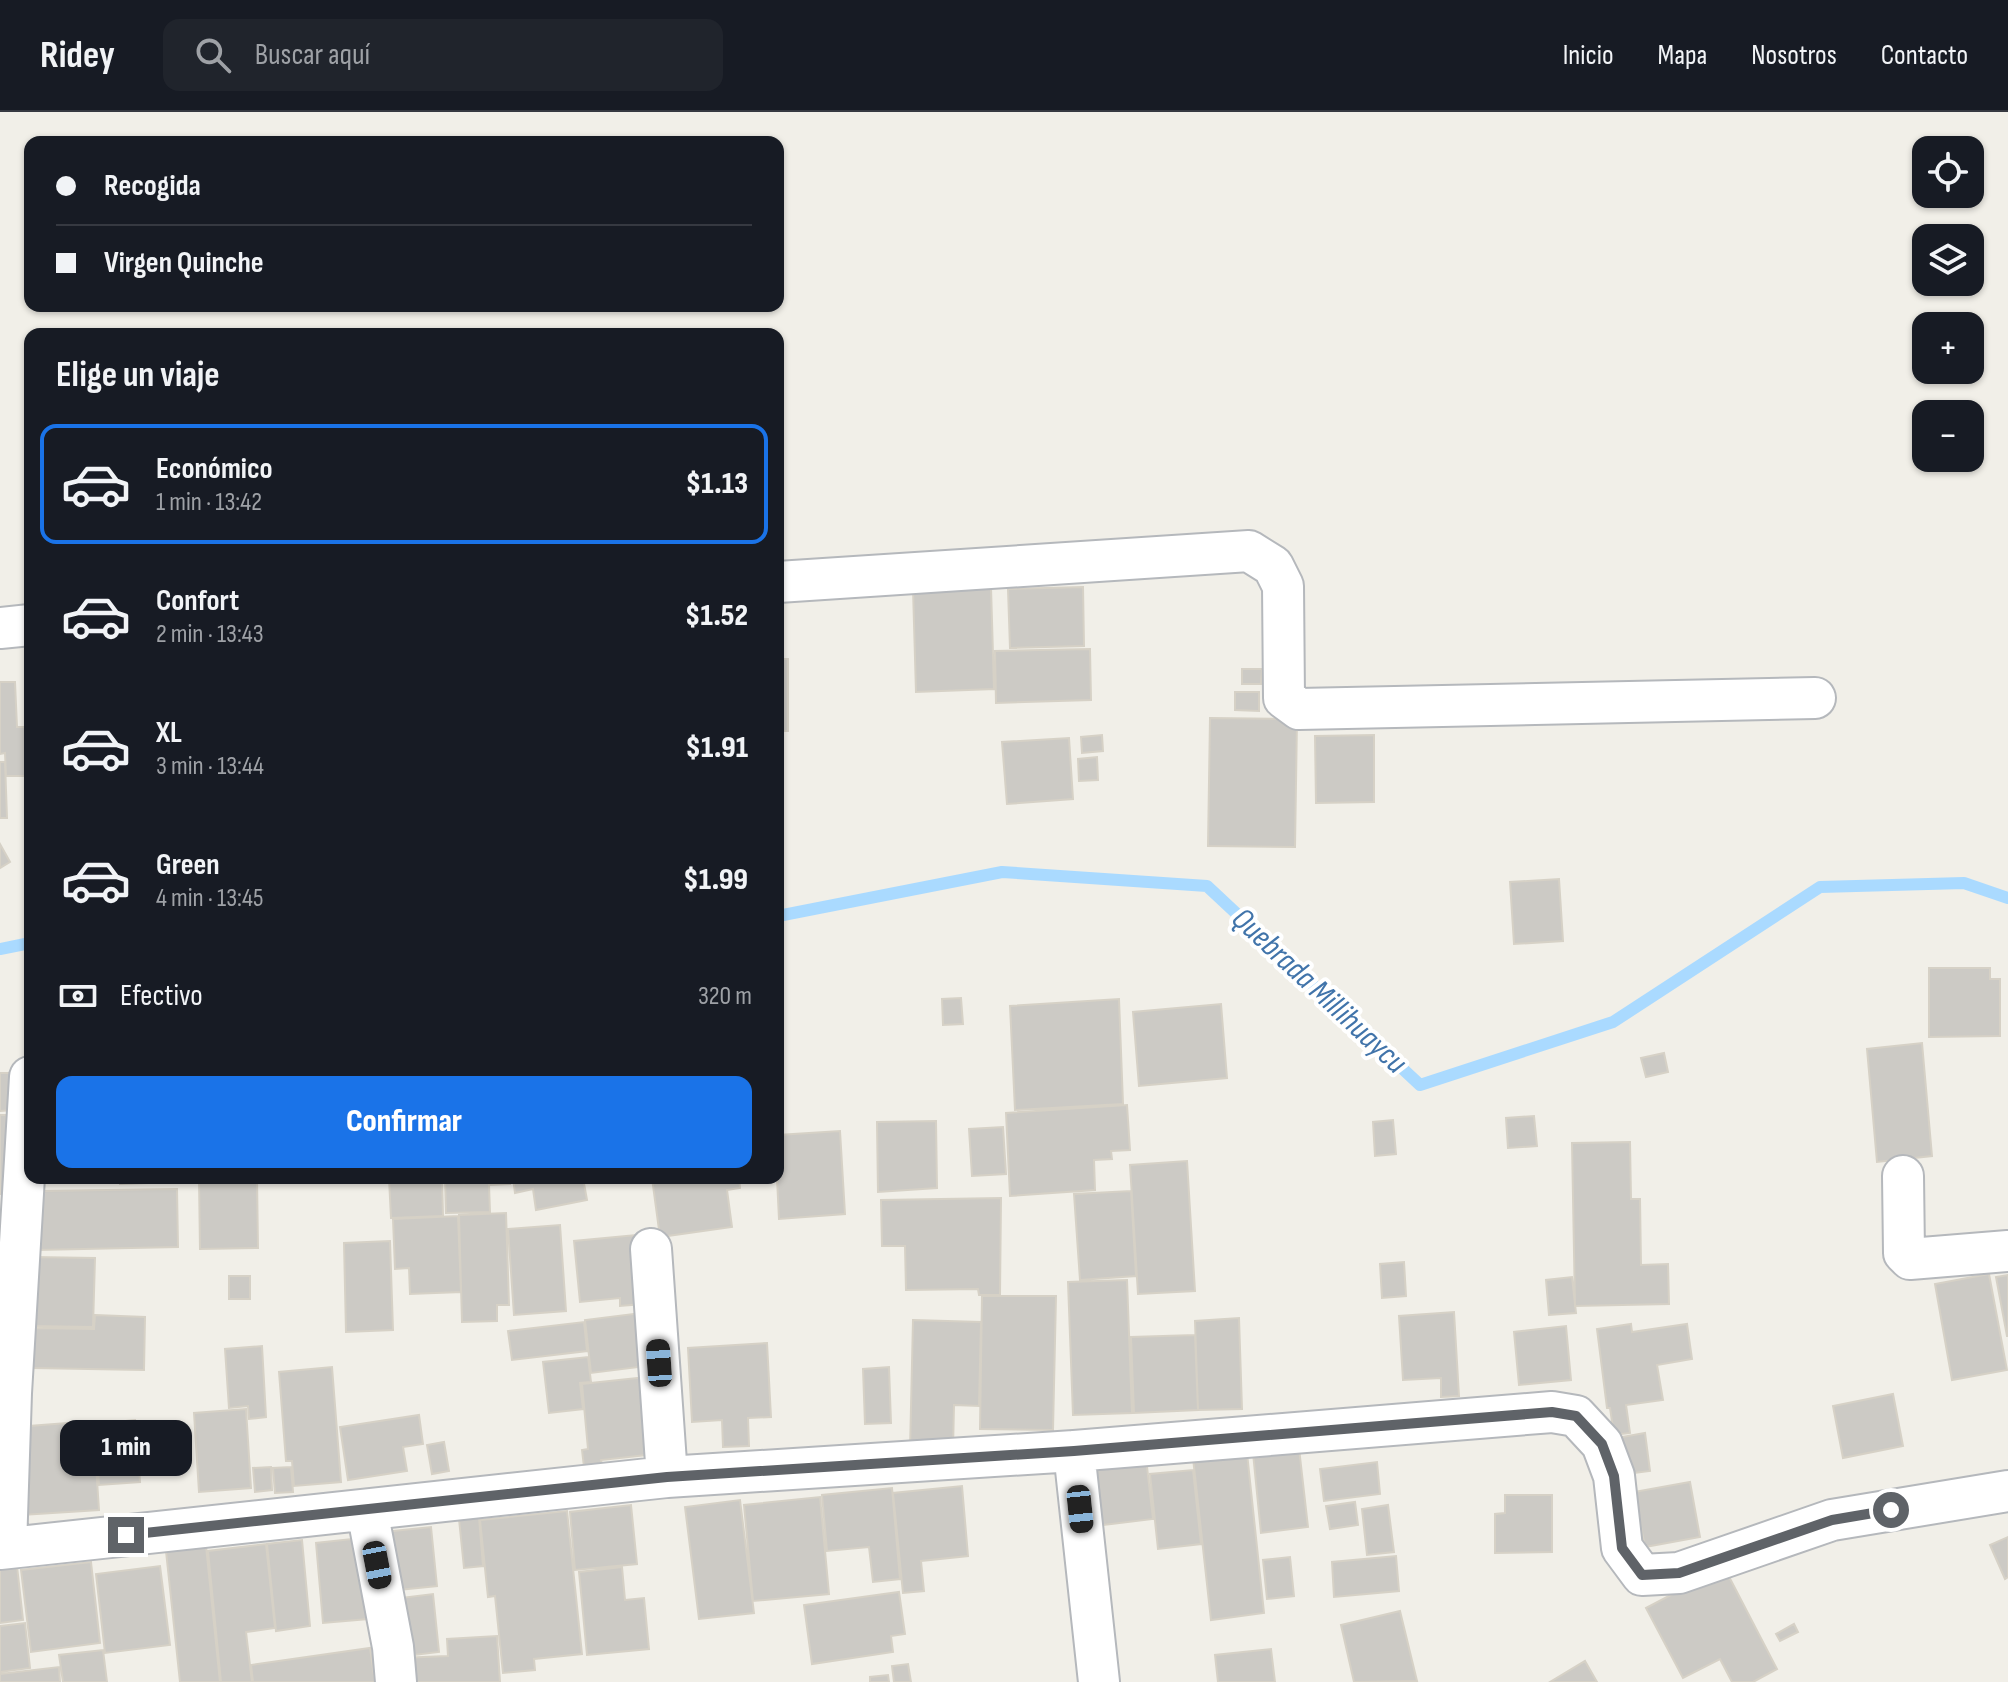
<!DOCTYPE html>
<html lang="es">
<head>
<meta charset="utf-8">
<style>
  body { margin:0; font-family:"Sofia Sans Condensed",sans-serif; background:#20242c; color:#f1f3f6; height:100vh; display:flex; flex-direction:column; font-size:30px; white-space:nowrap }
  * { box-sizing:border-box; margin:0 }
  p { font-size:26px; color:#9ea1a6 }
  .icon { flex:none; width:44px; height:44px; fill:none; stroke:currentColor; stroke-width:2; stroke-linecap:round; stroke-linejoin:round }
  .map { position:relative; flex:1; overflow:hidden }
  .side { position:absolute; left:24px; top:216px; width:760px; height:856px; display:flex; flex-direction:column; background:#171b24; border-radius:16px; box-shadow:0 2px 6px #0004 }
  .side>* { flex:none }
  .guide { position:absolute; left:24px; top:24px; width:760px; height:176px; border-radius:16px; box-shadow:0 2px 6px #0004; display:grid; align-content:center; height:176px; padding:0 32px; background:#171b24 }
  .buttons { position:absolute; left:1912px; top:24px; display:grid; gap:16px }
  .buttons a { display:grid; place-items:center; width:72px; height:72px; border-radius:16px; background:#171b24; box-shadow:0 2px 6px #0004; font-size:40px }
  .end { position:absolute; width:36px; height:36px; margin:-18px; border:10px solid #5f6368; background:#fff; box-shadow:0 0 0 4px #fff }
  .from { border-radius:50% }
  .bubble { position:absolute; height:56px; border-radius:16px; background:#171b24; box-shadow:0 2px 6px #0004; font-size:26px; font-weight:800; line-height:56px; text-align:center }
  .car { position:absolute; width:24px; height:48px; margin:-24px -12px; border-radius:10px; box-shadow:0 0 6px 2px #0007; background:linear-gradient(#222 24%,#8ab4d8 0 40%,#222 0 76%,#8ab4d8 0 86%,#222 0) }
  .guide b { display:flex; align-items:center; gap:28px; height:76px; font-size:30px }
  .guide b+b { border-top:2px solid #363941 }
  .guide i { width:20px; height:20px; background:#f1f3f6 }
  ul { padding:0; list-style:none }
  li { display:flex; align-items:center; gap:24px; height:120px; margin:0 16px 12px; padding:0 16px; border:4px solid transparent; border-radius:16px }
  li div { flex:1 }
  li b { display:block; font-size:30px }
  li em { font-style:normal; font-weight:800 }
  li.active { border-color:#1a73e8 }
  li>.icon { width:72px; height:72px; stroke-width:1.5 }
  h2 { padding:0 32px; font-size:36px; line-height:96px }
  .pay { display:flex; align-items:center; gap:20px; height:88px; padding:0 32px; font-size:30px }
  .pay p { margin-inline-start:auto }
  .action { display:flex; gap:16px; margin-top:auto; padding:16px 32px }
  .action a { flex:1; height:92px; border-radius:16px; background:#1a73e8; color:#fff; font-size:32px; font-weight:800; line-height:92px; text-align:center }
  header { display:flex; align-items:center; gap:48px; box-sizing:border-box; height:112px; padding:0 40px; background:#171b24; border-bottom:2px solid #363941 }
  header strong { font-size:38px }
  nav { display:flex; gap:44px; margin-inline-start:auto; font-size:28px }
  .search { width:560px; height:72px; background:#20242c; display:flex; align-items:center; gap:20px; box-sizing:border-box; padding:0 28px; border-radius:16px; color:#9ea1a6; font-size:30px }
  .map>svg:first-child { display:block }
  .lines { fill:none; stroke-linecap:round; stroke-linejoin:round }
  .stream { stroke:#aadaff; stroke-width:12 }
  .building { fill:#cccac5; stroke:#d6d1c6; stroke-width:2 }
  .minor-casing { stroke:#b5b8bc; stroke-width:44 }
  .minor { stroke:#fff; stroke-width:40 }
  .route { stroke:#5f6368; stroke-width:10 }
  .labels { text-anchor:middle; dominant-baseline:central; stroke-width:8; stroke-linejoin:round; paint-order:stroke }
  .water-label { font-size:32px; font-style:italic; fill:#4174aa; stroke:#fff }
</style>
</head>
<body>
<header>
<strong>Ridey</strong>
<div class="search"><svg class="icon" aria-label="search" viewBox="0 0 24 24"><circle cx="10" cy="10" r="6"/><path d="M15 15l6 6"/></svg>Buscar aquí</div>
<nav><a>Inicio</a><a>Mapa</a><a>Nosotros</a><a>Contacto</a></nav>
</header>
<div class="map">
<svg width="2008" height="1570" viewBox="0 0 2008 1570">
  <rect width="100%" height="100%" fill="#f1efe8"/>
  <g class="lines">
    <path class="stream" d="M778 804 1002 760 1207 774 1420 973 1613 910 1820 775 1964 771 2008 786
      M0 837 30 831"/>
  </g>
  <path class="building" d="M991 475 994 577 916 580 913 477Z
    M1083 475 1084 534 1010 536 1008 477Z
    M1090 537 1091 588 996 591 995 539Z
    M778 547H788V619H778Z
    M1242 557H1262L1261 572H1242Z
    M0 570H15L17 615H26L28 664H6L5 641 0 642Z
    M1235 580H1259V599L1235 598Z
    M1210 606 1297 607 1295 735 1208 734Z
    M1102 623 1103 639 1082 641 1081 625Z
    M1374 623V690L1316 691 1315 624Z
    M1069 626 1073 687 1007 692 1002 630Z
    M1097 645 1098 668 1079 669 1078 647Z
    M0 650H5L7 706H0Z
    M0 732 10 750 0 756Z
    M1559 767 1563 829 1514 832 1510 770Z
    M1929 856H1990V867H2000V924L1929 925Z
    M961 886 963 912 943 913 942 887Z
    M1119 887 1123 992 1015 998 1010 894Z
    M1221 892 1227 966 1139 974 1133 900Z
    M1922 931 1932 1044 1877 1050 1867 937Z
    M1664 941 1668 960 1646 965 1641 946Z
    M0 961H12L13 998 0 999Z
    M1127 993 1130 1038 1111 1039 1112 1047 1094 1048 1095 1078 1010 1084 1006 1001Z
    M0 1003H6L8 1082H0Z
    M1534 1004 1537 1034 1508 1036 1506 1006Z
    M1393 1008 1396 1042 1375 1044 1373 1010Z
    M936 1009 937 1076 878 1080 877 1010Z
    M1003 1015 1006 1062 972 1064 969 1017Z
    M840 1019 845 1102 779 1107 777 1066 778 1023Z
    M1630 1030 1631 1087H1640L1641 1153 1668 1152 1669 1192 1575 1194 1572 1031Z
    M1187 1049 1195 1179 1138 1182 1130 1053Z
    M120 1066H177V1070L120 1072Z
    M199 1066H257L258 1136 200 1137Z
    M389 1066H442L443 1104 391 1106Z
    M445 1066H510V1072L489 1073 490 1100 446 1101Z
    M513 1066H583L587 1088 536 1098 533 1077 515 1081Z
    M652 1066H739L740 1076 727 1078 732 1115 660 1125Z
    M177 1077 178 1135 37 1138 36 1079Z
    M1131 1079 1136 1164 1080 1168 1074 1082Z
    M1001 1086 1000 1183H979L978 1177 906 1178 905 1134H882L881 1088Z
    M506 1101 509 1193H497V1209L462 1210 459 1103Z
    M458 1104 461 1180 410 1182 409 1156 395 1157 393 1107Z
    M560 1113 566 1199 514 1203 508 1117Z
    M636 1123 643 1192 620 1194V1186L580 1190 574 1129Z
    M390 1129 393 1218 346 1220 344 1131Z
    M33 1145 95 1146 93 1215 30 1214Z
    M1404 1150 1406 1184 1382 1186 1380 1152Z
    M1989 1162 2007 1258 1952 1268 1935 1172Z
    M2008 1163V1224H2007L1996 1165Z
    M229 1164H250V1187H229Z
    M1572 1165 1576 1201 1549 1203 1546 1168Z
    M1127 1168 1132 1301 1073 1303 1068 1170Z
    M982 1184H1056L1053 1318 980 1317Z
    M1454 1200 1459 1284 1441 1285V1266L1403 1268 1399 1204Z
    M641 1201 647 1254 591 1261 585 1208Z
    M95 1203 145 1205 144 1258 32 1256 33 1216 94 1217Z
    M1239 1206 1242 1297 1198 1298 1195 1209Z
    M913 1208 981 1210 979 1294 954 1293 953 1338H910Z
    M584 1210 587 1239 512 1248 508 1219Z
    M1631 1212 1632 1220 1687 1212 1692 1247 1657 1253 1663 1288 1626 1293 1630 1321 1614 1323 1610 1296H1607L1597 1217Z
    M1566 1214 1571 1268 1519 1273 1514 1220Z
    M1195 1223 1198 1298 1134 1301 1131 1225Z
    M767 1231 771 1305 748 1306 749 1334 723 1335 722 1308 692 1310 688 1236Z
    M262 1234 266 1305 249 1307 248 1294 229 1296 225 1237Z
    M588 1245 591 1270 580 1271 583 1297 549 1301 543 1250Z
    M332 1255 341 1370 294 1374 292 1349H286L279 1260Z
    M889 1255 891 1311 865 1312 863 1257Z
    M646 1265 655 1342 601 1348 602 1353 584 1355 582 1338 588 1337 582 1272Z
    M1893 1282 1903 1334 1843 1346 1833 1294Z
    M246 1297 251 1376 199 1380 194 1301Z
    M419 1303 423 1332 403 1335 407 1359 348 1368 340 1315Z
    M135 1308 140 1370 99 1373 95 1312Z
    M93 1309 99 1398 22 1403 16 1315Z
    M1645 1321 1650 1359 1627 1362 1622 1325Z
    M444 1330 449 1359 432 1362 427 1333Z
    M1299 1336 1308 1415 1261 1421 1253 1341Z
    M1247 1341 1264 1501 1211 1508 1193 1346Z
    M1146 1346 1153 1407 1095 1414 1087 1353Z
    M1377 1350 1380 1382 1324 1389 1320 1357Z
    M271 1355 272 1378 255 1380 253 1356Z
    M291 1355 293 1380 275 1381 273 1356Z
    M1193 1358 1201 1432 1158 1437 1150 1362Z
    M1690 1370 1700 1425 1645 1435 1634 1380Z
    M962 1374 968 1444 921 1449 924 1479 903 1481 893 1381Z
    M892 1376 900 1467 873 1470 869 1435 827 1439 822 1383Z
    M1505 1383H1552V1440L1495 1441V1402L1505 1401Z
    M820 1385 829 1482 753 1489 744 1393Z
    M740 1388 754 1501 699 1507 685 1395Z
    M1355 1390 1358 1413 1330 1417 1326 1394Z
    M631 1393 637 1452 575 1458 570 1400Z
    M1388 1393 1394 1440 1367 1443 1362 1397Z
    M567 1399 582 1542 534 1547 535 1558 503 1561 495 1484 488 1485 480 1408Z
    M479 1405 483 1454 464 1456 459 1407Z
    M431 1415 437 1474 389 1479 384 1420Z
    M2008 1425V1465L2005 1467 1990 1433Z
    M361 1426 368 1507 323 1511 316 1431Z
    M302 1428 310 1514 276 1519 267 1432Z
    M266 1432 275 1516 246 1520 252 1570H221L208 1439Z
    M206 1434 220 1570H180L166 1439Z
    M1396 1444 1399 1479 1334 1485 1332 1450Z
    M1290 1445 1294 1484 1267 1487 1263 1448Z
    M91 1450 100 1531 31 1540 21 1458Z
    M17 1454 23 1508 0 1511V1456Z
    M160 1454 170 1533 105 1541 96 1462Z
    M622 1455 625 1488 644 1486 649 1537 587 1543 579 1460Z
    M1724 1455 1777 1557 1753 1570H1732L1720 1547 1683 1566 1646 1496Z
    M899 1480 905 1522 891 1524 893 1540 812 1552 804 1493Z
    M433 1482 439 1540 398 1545 392 1487Z
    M1400 1499 1417 1569 1354 1570 1341 1513Z
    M25 1511 30 1556 0 1560V1514Z
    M1794 1512 1798 1520 1780 1529 1776 1522Z
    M497 1524 500 1570H400L399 1546 448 1544 447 1527Z
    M370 1536 375 1570H253L251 1553Z
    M1271 1537 1275 1570H1218L1215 1543Z
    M103 1538 107 1570H63L59 1543Z
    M1585 1549 1597 1570H1550Z
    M908 1552 911 1570H894L892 1554Z
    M59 1555 60 1570H0V1562Z
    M888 1563 889 1570H870V1565Z"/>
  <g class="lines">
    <defs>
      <path id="minor" d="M778 470 1249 439 1273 454 1283 474 1284 586 1299 597 1815 586
        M0 516 30 513
        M1903 1064 1904 1141 1910 1147 2008 1139
        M651 1137 667 1365
        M1074 1339 1099 1570
        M367 1398 393 1535 396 1570
        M6 1435 11 1281 30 965
        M0 1437 667 1365 1074 1339 1552 1300 1576 1304 1602 1332 1614 1364 1622 1436 1642 1463 1679 1461 1832 1408 2008 1379"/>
    </defs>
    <use href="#minor" class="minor-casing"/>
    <use href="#minor" class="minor"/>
  </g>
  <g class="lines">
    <path class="route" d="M126 1423 667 1365 1074 1339 1552 1300 1576 1304 1602 1332 1614 1364 1622 1436 1642 1463 1679 1461 1832 1408 1891 1398"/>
  </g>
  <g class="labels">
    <g class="water-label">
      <text transform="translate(1319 879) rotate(43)">Quebrada Millihuaycu</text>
    </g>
  </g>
</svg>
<div class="buttons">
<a><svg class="icon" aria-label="locate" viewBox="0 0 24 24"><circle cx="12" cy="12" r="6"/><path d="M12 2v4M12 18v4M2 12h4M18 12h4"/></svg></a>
<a><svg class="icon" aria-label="layers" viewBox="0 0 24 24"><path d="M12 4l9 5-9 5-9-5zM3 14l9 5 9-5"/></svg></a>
<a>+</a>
<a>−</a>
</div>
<i class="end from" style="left:1891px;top:1398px"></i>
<i class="end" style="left:126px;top:1423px"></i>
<div class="bubble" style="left:60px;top:1308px;width:132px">1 min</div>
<i class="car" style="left:659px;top:1251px;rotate:356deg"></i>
<i class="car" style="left:1080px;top:1397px;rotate:174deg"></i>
<i class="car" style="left:377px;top:1453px;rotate:169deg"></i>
<div class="guide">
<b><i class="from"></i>Recogida</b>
<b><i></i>Virgen Quinche</b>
</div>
<section class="side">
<h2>Elige un viaje</h2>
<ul>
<li class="active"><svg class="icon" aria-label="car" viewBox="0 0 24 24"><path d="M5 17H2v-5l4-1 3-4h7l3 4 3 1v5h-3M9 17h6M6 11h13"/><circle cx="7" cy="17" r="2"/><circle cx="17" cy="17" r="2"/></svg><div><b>Económico</b><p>1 min · 13:42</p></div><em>$1.13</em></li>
<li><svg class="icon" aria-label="car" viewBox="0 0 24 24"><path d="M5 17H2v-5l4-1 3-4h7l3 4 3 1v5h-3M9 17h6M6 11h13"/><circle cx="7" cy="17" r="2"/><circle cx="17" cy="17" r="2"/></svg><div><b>Confort</b><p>2 min · 13:43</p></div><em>$1.52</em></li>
<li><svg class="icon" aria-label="car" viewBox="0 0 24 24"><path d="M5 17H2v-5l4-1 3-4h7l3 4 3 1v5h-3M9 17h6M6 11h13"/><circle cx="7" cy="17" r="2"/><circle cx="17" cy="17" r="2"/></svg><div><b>XL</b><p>3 min · 13:44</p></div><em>$1.91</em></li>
<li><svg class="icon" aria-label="car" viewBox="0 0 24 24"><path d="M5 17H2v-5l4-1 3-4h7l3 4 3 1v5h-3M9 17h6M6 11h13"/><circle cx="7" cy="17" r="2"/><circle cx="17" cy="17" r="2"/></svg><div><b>Green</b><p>4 min · 13:45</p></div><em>$1.99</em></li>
</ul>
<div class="pay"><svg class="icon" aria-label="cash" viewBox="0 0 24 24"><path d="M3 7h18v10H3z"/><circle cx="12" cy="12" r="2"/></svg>Efectivo<p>320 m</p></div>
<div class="action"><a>Confirmar</a></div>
</section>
</div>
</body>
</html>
